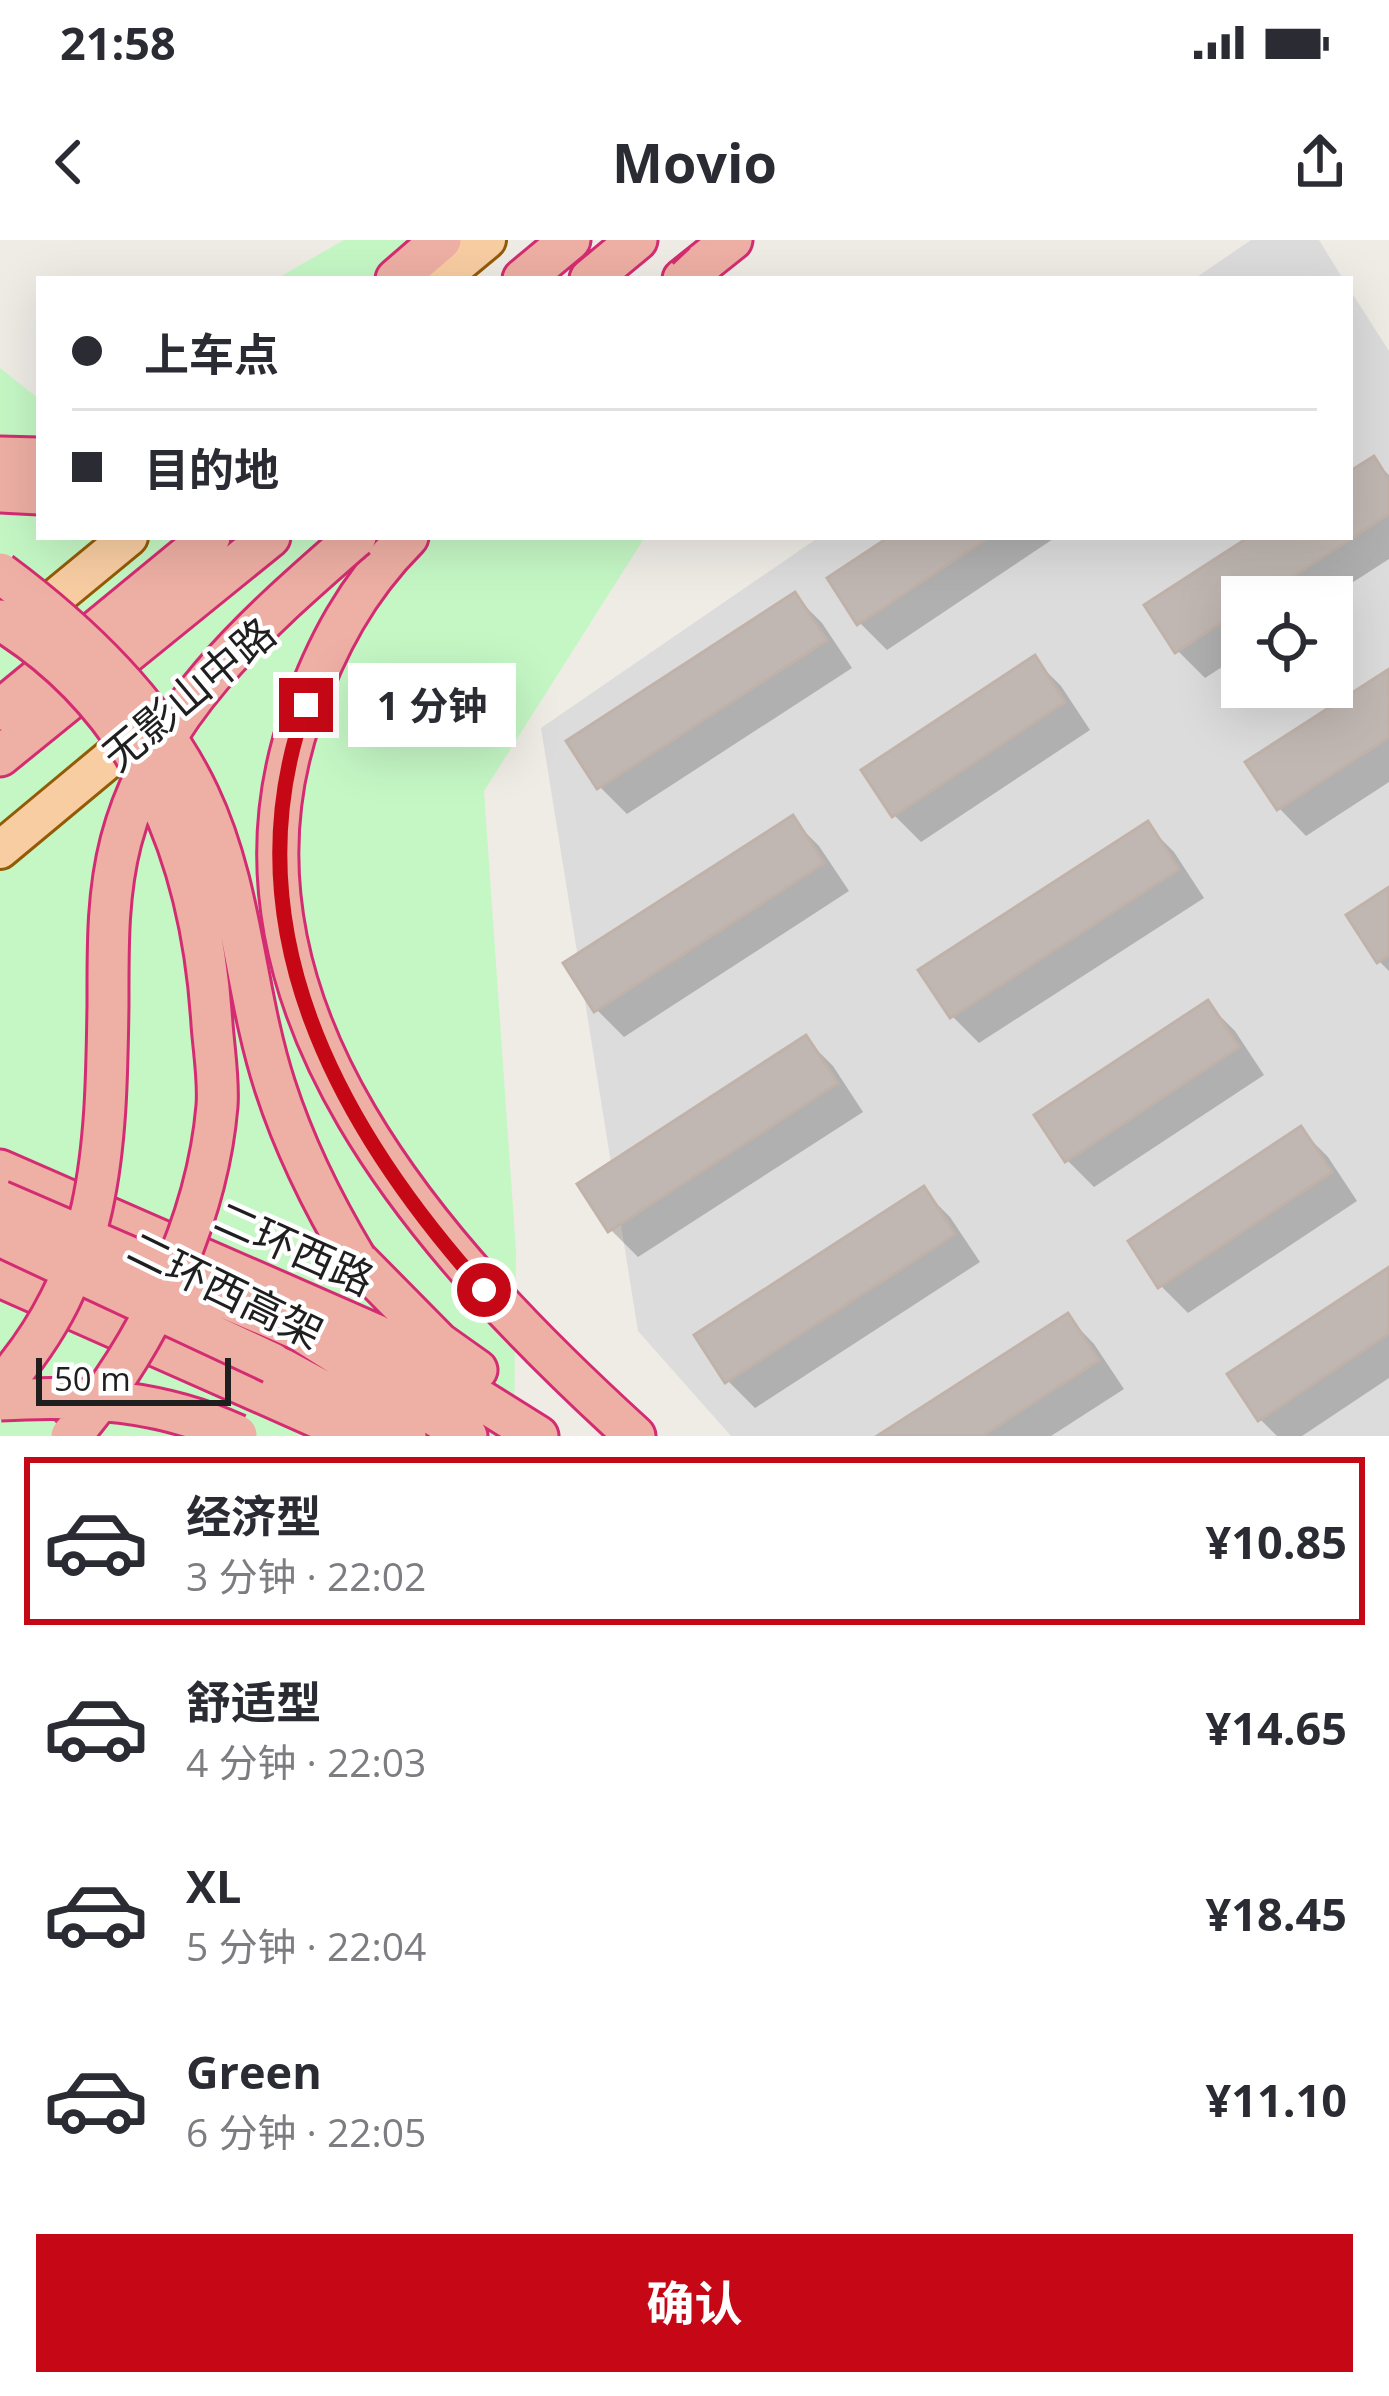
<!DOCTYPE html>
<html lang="zh">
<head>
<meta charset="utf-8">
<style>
  body { margin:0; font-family:"Open Sans","Noto Sans SC",sans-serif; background:#f2f2f3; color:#2b2b33; height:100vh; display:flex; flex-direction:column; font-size:45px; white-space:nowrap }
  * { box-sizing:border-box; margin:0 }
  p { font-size:39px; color:#7c7c81 }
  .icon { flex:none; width:66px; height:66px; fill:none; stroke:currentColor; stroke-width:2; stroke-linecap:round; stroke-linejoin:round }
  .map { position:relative; height:1196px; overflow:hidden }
  .drawer { display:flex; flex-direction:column; background:#fff; flex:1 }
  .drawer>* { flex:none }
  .hud { position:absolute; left:36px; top:36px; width:1317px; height:264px; border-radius:0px; box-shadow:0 12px 48px #0002; display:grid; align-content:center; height:264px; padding:0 36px; background:#fff }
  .buttons { position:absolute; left:1221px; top:336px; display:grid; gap:24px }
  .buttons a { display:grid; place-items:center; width:132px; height:132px; border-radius:0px; background:#fff; box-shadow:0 12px 48px #0002; font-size:60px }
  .scale { position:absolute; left:36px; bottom:30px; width:195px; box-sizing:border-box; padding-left:12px; border:6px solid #1f1f1f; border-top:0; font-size:33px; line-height:42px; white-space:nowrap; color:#1f1f1f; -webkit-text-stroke:9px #fff; paint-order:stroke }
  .end { position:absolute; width:54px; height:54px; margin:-27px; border:15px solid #c60816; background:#fff; box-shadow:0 0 0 6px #fff }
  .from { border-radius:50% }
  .bubble { position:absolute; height:84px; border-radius:0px; background:#fff; box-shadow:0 12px 48px #0002; font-size:39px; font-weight:700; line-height:84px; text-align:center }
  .hud b { display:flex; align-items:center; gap:42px; height:114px; font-size:45px }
  .hud b+b { border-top:3px solid #e1e1e2 }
  .hud i { width:30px; height:30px; background:#2b2b33 }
  ul { padding:21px 0 0; list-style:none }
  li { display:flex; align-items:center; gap:36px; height:168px; margin:0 24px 18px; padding:0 12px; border:6px solid transparent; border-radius:0px }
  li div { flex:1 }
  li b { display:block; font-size:45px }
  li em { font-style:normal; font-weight:700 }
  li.selected { border-color:#c60816 }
  li>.icon { width:108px; height:108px; stroke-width:1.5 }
  .button { display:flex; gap:24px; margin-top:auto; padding:24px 36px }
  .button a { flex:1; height:138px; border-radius:0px; background:#c60816; color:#fff; font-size:48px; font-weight:700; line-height:138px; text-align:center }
  .status { display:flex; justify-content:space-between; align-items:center; height:84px; padding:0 60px; background:#fff; direction:ltr }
  .status svg { height:33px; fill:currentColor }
  header { display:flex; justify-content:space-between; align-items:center; height:156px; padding:0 36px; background:#fff; font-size:54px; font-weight:700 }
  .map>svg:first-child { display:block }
  .residential { fill:#dddcdc; fill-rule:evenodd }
  .park { fill:#c5f7c5 }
  .shadow { fill:#0003 }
  .building { fill:#c0b7b2; stroke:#c1b2a9; stroke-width:3 }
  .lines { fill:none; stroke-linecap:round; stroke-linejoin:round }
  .primary-casing { stroke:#945b06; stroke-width:42 }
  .trunk-casing { stroke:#d42c72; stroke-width:45 }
  .primary { stroke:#f8cda2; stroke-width:36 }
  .trunk { stroke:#eeafa4; stroke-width:39 }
  .trunk-bridge-casing { stroke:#d42c72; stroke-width:45; stroke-linecap:butt }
  .trunk-bridge { stroke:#eeafa4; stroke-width:39 }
  .route { stroke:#c60816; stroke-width:15 }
  .labels { text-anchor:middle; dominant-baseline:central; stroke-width:9; stroke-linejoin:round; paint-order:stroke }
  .street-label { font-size:42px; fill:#1f1f1f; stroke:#fff }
</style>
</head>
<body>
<div class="status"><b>21:58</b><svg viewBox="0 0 49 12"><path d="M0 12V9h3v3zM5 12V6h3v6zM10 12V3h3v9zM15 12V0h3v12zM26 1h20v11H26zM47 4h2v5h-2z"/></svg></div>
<header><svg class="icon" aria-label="back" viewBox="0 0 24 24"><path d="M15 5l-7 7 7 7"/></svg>Movio<svg class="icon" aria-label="share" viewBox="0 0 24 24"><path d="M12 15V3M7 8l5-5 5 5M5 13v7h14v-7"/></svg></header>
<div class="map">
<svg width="1389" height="1196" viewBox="0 0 1389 1196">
  <rect width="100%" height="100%" fill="#efece6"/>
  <path class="residential" d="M1251 0H1319L1343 39H1194Z
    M1350 50 1389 111V1196H731L638 1091 541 488 819 297H1350ZM1242 357H1332V447H1242Z"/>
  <path class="park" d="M344 0H412L442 39H276Z
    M0 128 39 159V297L643 300 484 551 516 1011 514 1196H0Z"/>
  <path class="shadow" d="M1373 220 1389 235V319L1330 357H1242V414L1205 438 1178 411 1254 297H1350V235Z
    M894 297H1056L887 410 860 383Z
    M795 356 822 383 852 428 627 574 600 547Z
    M1034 419 1061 446 1090 490 921 602 894 575Z
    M1389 433V542L1306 596 1279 568Z
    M792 579 819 606 849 651 624 797 597 770Z
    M1147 585 1174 612 1204 658 979 803 952 776Z
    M1389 650V731L1379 721Z
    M1208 764 1235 791 1264 835 1094 947 1067 920Z
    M806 799 833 826 863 872 638 1017 611 990Z
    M1301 890 1328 917 1357 961 1188 1073 1161 1046Z
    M923 950 950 977 980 1022 755 1168 728 1141Z
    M1389 1030V1138L1302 1196H1277L1260 1179Z
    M1067 1076 1094 1104 1124 1149 1051 1196H883Z"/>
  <path class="building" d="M1374 216 1389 240V274L1261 357H1242V369L1175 413 1144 365 1249 297H1350V231Z
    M889 297H989L857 385 827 338Z
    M795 352 827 400 597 549 566 501Z
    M1035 415 1065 462 892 577 861 530Z
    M1389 429V497L1277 570 1245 522Z
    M793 575 824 623 594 772 563 723Z
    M1148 581 1179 629 950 778 918 730Z
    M1389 647V715L1377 723 1346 675Z
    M1208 760 1239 807 1065 922 1034 875Z
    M806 795 838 843 608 992 577 944Z
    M1301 886 1332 932 1158 1048 1128 1001Z
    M924 946 955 994 725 1143 694 1095Z
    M1389 1027V1093L1258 1181 1227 1134Z
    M1068 1073 1099 1120 982 1196H877Z"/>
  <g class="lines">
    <defs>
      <path id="primary" d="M440 39 487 0
        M20 387 129 297
        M0 610 149 486"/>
      <path id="trunk" d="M396 39 441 0
        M523 39 570 0
        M590 39 637 0
        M683 39 732 0
        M0 217 39 218
        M0 252 39 254
        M408 297C357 348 326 406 302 474 200 763 439 1017 635 1196
        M0 470 210 297
        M0 516 270 297
        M0 930 375 1094 538 1196
        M356 1019 439 1103 477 1130
        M0 1037 359 1196
        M299 1090 467 1196
        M272 1123 406 1196"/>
    </defs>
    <use href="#primary" class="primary-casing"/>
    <use href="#trunk" class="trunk-casing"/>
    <use href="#primary" class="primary"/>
    <use href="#trunk" class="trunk"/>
    <defs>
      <path id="trunk-bridge" d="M687 39 704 23
        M0 333C78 391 157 466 199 555 243 648 244 751 275 846 295 908 323 964 356 1019
        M0 380C145 469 202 621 212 784 214 811 219 840 217 866 207 984 146 1109 71 1196
        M0 961 299 1090
        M0 996 272 1123
        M0 1147C103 1032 106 912 108 764 108 709 107 655 121 601 155 470 259 382 356 297
        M0 1160C82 1155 162 1160 237 1195"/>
    </defs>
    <use href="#trunk-bridge" class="trunk-bridge-casing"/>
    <use href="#trunk-bridge" class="trunk-bridge"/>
  </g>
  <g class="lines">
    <path class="route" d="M306 465C227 686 338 887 484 1050"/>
  </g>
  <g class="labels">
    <g class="street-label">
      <text transform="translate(188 453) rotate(-40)">无影山中路</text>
      <text transform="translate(295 1007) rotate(24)">二环西路</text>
      <text transform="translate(226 1049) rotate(26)">二环西高架</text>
    </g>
  </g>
</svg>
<div class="buttons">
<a><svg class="icon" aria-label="locate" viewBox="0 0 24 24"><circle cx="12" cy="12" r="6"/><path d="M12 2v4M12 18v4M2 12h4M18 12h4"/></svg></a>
</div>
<div class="scale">50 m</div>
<i class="end from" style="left:484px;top:1050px"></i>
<i class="end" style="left:306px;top:465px"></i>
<div class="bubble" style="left:348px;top:423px;width:168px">1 分钟</div>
<div class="hud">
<b><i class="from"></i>上车点</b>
<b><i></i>目的地</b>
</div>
</div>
<section class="drawer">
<ul>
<li class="selected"><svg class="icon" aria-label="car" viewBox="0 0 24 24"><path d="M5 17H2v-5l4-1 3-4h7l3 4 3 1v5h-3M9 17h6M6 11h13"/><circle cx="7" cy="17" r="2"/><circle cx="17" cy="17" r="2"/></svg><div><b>经济型</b><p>3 分钟 · 22:02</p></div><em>¥10.85</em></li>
<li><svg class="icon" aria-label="car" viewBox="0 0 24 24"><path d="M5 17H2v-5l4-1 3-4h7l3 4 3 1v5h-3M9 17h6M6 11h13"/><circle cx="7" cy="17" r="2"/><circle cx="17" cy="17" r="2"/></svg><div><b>舒适型</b><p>4 分钟 · 22:03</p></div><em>¥14.65</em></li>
<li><svg class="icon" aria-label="car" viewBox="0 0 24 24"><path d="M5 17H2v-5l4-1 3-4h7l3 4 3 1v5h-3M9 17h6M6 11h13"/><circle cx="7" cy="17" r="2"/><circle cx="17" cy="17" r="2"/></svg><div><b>XL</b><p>5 分钟 · 22:04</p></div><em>¥18.45</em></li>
<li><svg class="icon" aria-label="car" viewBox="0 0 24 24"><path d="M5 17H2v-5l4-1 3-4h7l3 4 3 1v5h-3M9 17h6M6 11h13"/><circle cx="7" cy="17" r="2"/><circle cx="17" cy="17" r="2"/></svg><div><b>Green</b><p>6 分钟 · 22:05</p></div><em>¥11.10</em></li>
</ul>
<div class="button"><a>确认</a></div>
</section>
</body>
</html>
